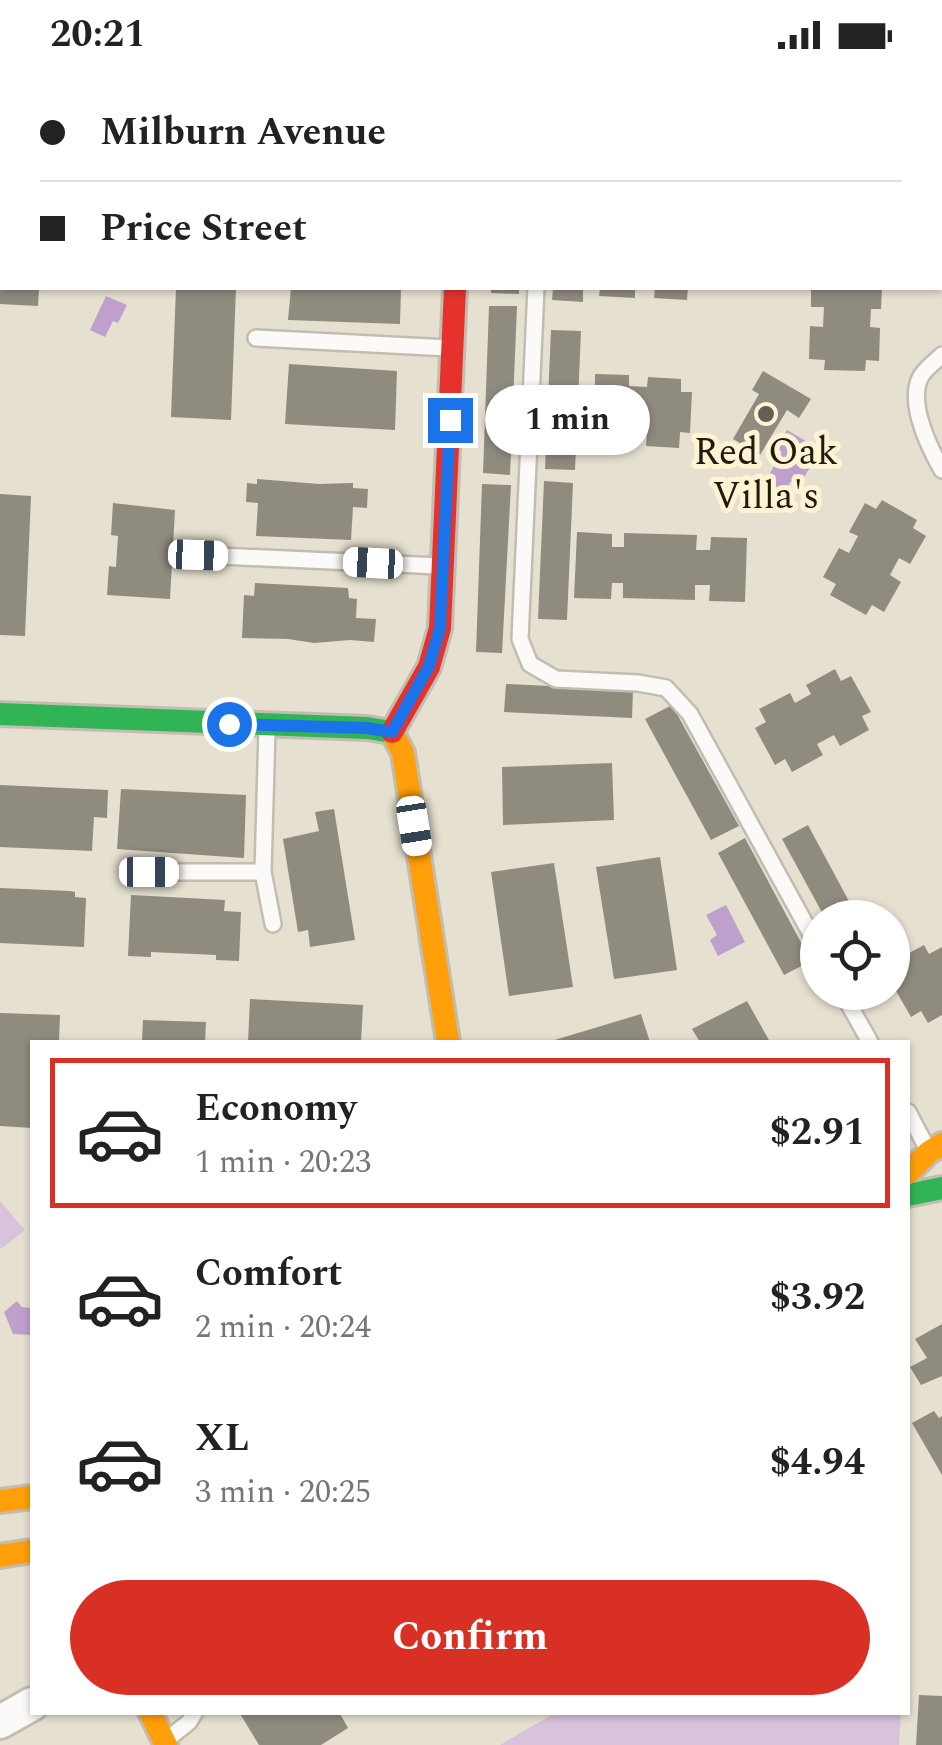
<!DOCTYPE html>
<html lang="en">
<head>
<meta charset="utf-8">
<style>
  body { margin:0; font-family:Spectral,serif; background:#f2f2f2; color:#222; height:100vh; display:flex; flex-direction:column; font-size:38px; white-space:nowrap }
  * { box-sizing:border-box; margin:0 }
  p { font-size:32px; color:#767676 }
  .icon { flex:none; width:55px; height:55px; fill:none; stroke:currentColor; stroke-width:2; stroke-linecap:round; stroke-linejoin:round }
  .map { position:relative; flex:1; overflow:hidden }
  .drawer { position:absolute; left:30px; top:970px; width:880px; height:675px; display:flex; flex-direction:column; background:#fff; border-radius:0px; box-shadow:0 2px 8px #0004 }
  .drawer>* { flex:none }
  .banner { position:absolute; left:0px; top:0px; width:942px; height:220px; box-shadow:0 2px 8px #0004; display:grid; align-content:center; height:220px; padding:0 40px; background:#fff }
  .tools { position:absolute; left:800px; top:830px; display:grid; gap:20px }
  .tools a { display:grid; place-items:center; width:110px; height:110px; border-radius:50%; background:#fff; box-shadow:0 2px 8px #0004; font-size:50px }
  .end { position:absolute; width:45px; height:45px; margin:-22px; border:12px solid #1a73e8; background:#fff; box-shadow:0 0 0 5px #fff }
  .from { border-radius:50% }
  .bubble { position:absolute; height:70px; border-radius:35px; background:#fff; box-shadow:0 2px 8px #0004; font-size:32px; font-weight:700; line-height:70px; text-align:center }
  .car { position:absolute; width:30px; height:60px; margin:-30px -15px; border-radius:12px; box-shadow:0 0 8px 2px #0007; background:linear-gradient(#fff 24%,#345 0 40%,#fff 0 76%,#345 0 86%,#fff 0) }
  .banner b { display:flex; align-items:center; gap:35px; height:95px; font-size:38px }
  .banner b+b { border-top:2px solid #e0e0e0 }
  .banner i { width:25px; height:25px; background:#222 }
  ul { padding:18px 0 0; list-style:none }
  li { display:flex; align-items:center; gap:30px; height:150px; margin:0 20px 15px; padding:0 20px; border:5px solid transparent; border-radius:0px }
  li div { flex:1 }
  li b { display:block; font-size:38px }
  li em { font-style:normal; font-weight:700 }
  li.active { border-color:#d93025 }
  li>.icon { width:90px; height:90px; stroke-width:1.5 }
  .primary-button { display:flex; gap:20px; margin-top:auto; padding:20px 40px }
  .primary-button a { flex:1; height:115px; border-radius:60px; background:#d93025; color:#fff; font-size:40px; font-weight:700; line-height:115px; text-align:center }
  .status { display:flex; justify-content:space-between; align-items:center; height:70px; padding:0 50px; background:#fff; direction:ltr }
  .status svg { height:28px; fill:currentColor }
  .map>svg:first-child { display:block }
  .green { fill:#d8c2dc }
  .water { fill:#bfa0cd }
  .building { fill:#908b7f }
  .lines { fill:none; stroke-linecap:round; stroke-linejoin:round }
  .lane-casing { stroke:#c2bdb1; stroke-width:20 }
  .street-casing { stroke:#c2bdb1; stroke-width:38 }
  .fast-casing { stroke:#c2bdb1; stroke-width:28 }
  .slow-casing { stroke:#c2bdb1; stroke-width:28 }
  .jam-casing { stroke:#c2bdb1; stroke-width:28 }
  .lane { stroke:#fbfaf8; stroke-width:15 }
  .street { stroke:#fbfaf8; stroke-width:32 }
  .fast { stroke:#30b455; stroke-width:22 }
  .slow { stroke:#ff9f0a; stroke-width:22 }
  .jam { stroke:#e5322d; stroke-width:22 }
  .route { stroke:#1a73e8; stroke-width:12 }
  .poi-dot { fill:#656053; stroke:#fef3d3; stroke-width:4 }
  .labels { text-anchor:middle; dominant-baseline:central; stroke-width:10; stroke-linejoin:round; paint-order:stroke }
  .poi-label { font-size:38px; fill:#1f1b10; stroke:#fef3d3 }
</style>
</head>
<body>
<div class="status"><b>20:21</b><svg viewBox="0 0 49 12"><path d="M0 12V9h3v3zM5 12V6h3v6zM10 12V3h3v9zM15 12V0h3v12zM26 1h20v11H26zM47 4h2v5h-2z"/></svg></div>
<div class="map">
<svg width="942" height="1675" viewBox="0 0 942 1675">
  <rect width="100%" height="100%" fill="#e6e0d0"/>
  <path class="green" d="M0 1131 25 1160 1 1179 0 1178Z
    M555 1643V1642L901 1643 899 1675H500Z"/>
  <path class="water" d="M106 226 127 235 118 253 113 251 105 267 90 260Z
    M787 360 811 374 804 385 814 390 799 416 791 411 784 423 765 412 782 382 776 377Z
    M726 835 745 872 718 886 710 870 717 865 706 845Z
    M17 1231 22 1237 30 1238 32 1233V1265L13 1264 4 1242Z"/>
  <path class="building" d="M0 218H39L38 236 0 234Z
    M176 218H236L231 350 171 347Z
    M291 218H401L400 254 288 250Z
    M491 218H519V224L491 223Z
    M553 218H583V232L552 230Z
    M600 218H635V228L599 226Z
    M655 218H688L687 230 654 228Z
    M811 218H882L881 239H871L870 257 880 258 879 291 866 290 865 301 824 300 825 290 809 289 810 256 823 257 824 237H811Z
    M489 236H517L510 405 483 403Z
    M551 260 581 261 575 400 545 399Z
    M289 294 397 301 395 360 285 354Z
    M763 301 811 329 799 348 787 340 760 385 733 369 759 324 752 320Z
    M595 304 629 305V316L647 317 648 307 681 309V322H692L690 363 680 362 679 378 646 376 647 364 627 363 626 376 591 374 592 360 580 359 582 318 595 319Z
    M257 409 319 414 353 413V418L368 419 367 438 353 437 351 470 256 466 258 433 246 432 247 413 257 414Z
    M544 411 573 413 567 550 538 549Z
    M482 414 511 415 502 583 476 582Z
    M0 424 31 426 25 566 0 565Z
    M882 430 917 450 913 458 926 466 910 494 899 488 890 505 901 512 884 542 872 535 866 545 830 525 836 514 823 507 839 478 849 483 858 466 849 462 865 433 876 439Z
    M113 433 175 440 170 529 107 525 109 496 116 497 118 466 111 465Z
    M577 462 612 464V477H624V463L697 465 696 480H710L711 467 747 468 745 532 709 531 710 515H695V530L623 528V513H612L611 529 574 528Z
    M255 513 348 518 349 528 357 529 356 548 376 549 374 572 350 570 314 573 288 569 242 568 244 525 254 526Z
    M835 599 841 611 851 606 871 642 862 646 869 660 840 676 834 665 817 674 823 685 792 702 785 689 775 695 755 658 766 652 759 639 790 623 795 633 811 624 806 615Z
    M506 614 633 620 632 648 504 642Z
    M672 635 739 756 711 770 645 649Z
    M612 693 614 750 503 755 502 697Z
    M0 715 108 720 107 748 94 747 92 781 0 777Z
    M121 719 246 725 244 788 117 779Z
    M334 739 355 870 310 877 308 860 298 862 283 769 319 761 315 742Z
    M808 755 858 848H825L782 769Z
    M745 768 811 891 784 905 718 783Z
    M660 787 677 900 614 909 596 797Z
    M554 793 573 917 509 926 491 802Z
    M0 818 70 821 75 822V827L86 828 84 877 0 873Z
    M131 825 225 830 224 841 241 842 239 891 216 890V885L151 882V887L128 886Z
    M924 875 929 884 942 877V945L928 953 921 941 911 947 892 914V909L901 904 894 891Z
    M250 929 363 935 361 972H248Z
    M747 931 770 972H700L692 959Z
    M0 943 60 945 59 972H32V1058L0 1056Z
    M641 944 650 972H548Z
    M143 950 206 952 205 972H142Z
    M942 1254V1306L921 1315 910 1297 927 1288 915 1269Z
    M934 1341 939 1348 942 1346V1405L912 1353Z
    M919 1625 942 1626V1675H916Z
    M239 1642H339L348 1658 321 1675H259Z"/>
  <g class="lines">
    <defs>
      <path id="lane" d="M569 2 570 0
        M536 218 520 569 530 594 556 609 638 613 666 618 690 644 818 877
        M256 268 449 278
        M942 285C935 292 924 299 920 308 908 334 929 377 942 400
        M198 485 439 496
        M267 659 263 802 273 854
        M149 802H263
        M842 922 870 972
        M908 1042 927 1078
        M169 1668 189 1652 195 1642"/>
      <path id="street" d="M0 1652 32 1634"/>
      <path id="fast" d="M0 644 367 658 392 662
        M908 1125 942 1118"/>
      <path id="slow" d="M392 662 403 683 448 972
        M908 1103 929 1082 942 1074
        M0 1431 32 1427
        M0 1486 32 1481
        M150 1642 166 1675"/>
      <path id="jam" d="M392 662 429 597 440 558 455 218"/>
    </defs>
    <use href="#lane" class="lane-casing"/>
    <use href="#street" class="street-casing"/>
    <use href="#fast" class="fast-casing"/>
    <use href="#slow" class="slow-casing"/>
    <use href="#jam" class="jam-casing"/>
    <use href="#lane" class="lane"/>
    <use href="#street" class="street"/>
    <use href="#fast" class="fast"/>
    <use href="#slow" class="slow"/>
    <use href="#jam" class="jam"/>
  </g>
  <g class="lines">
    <path class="route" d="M229 654 367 658 392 662 429 596 440 558 450 350"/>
  </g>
  <circle class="poi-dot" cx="766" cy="344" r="10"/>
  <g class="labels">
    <g class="poi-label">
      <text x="766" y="383">Red Oak<tspan x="766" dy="44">Villa's</tspan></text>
    </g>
  </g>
</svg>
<div class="tools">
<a><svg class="icon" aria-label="locate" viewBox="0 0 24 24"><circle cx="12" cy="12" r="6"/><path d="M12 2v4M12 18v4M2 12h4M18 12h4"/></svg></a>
</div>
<i class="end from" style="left:229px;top:654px"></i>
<i class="end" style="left:450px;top:350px"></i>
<div class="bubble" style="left:485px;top:315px;width:165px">1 min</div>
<i class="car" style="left:198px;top:485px;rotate:92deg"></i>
<i class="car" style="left:373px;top:493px;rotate:273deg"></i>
<i class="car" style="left:414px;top:756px;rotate:171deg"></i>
<i class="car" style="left:149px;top:802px;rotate:90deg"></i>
<div class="banner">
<b><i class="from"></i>Milburn Avenue</b>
<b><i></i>Price Street</b>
</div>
<section class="drawer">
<ul>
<li class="active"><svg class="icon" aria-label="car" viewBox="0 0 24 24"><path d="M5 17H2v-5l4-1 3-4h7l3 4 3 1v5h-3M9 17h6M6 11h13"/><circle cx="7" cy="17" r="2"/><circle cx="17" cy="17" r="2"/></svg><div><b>Economy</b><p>1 min · 20:23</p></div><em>$2.91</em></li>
<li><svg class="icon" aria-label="car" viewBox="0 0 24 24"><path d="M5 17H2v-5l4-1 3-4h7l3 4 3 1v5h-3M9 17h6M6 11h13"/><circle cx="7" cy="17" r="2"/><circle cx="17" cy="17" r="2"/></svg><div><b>Comfort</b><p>2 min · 20:24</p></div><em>$3.92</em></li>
<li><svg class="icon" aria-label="car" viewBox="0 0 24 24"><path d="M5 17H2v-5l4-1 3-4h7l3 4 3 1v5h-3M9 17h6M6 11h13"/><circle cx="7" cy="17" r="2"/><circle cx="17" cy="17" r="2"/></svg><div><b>XL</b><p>3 min · 20:25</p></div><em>$4.94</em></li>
</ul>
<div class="primary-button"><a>Confirm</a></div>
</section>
</div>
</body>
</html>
